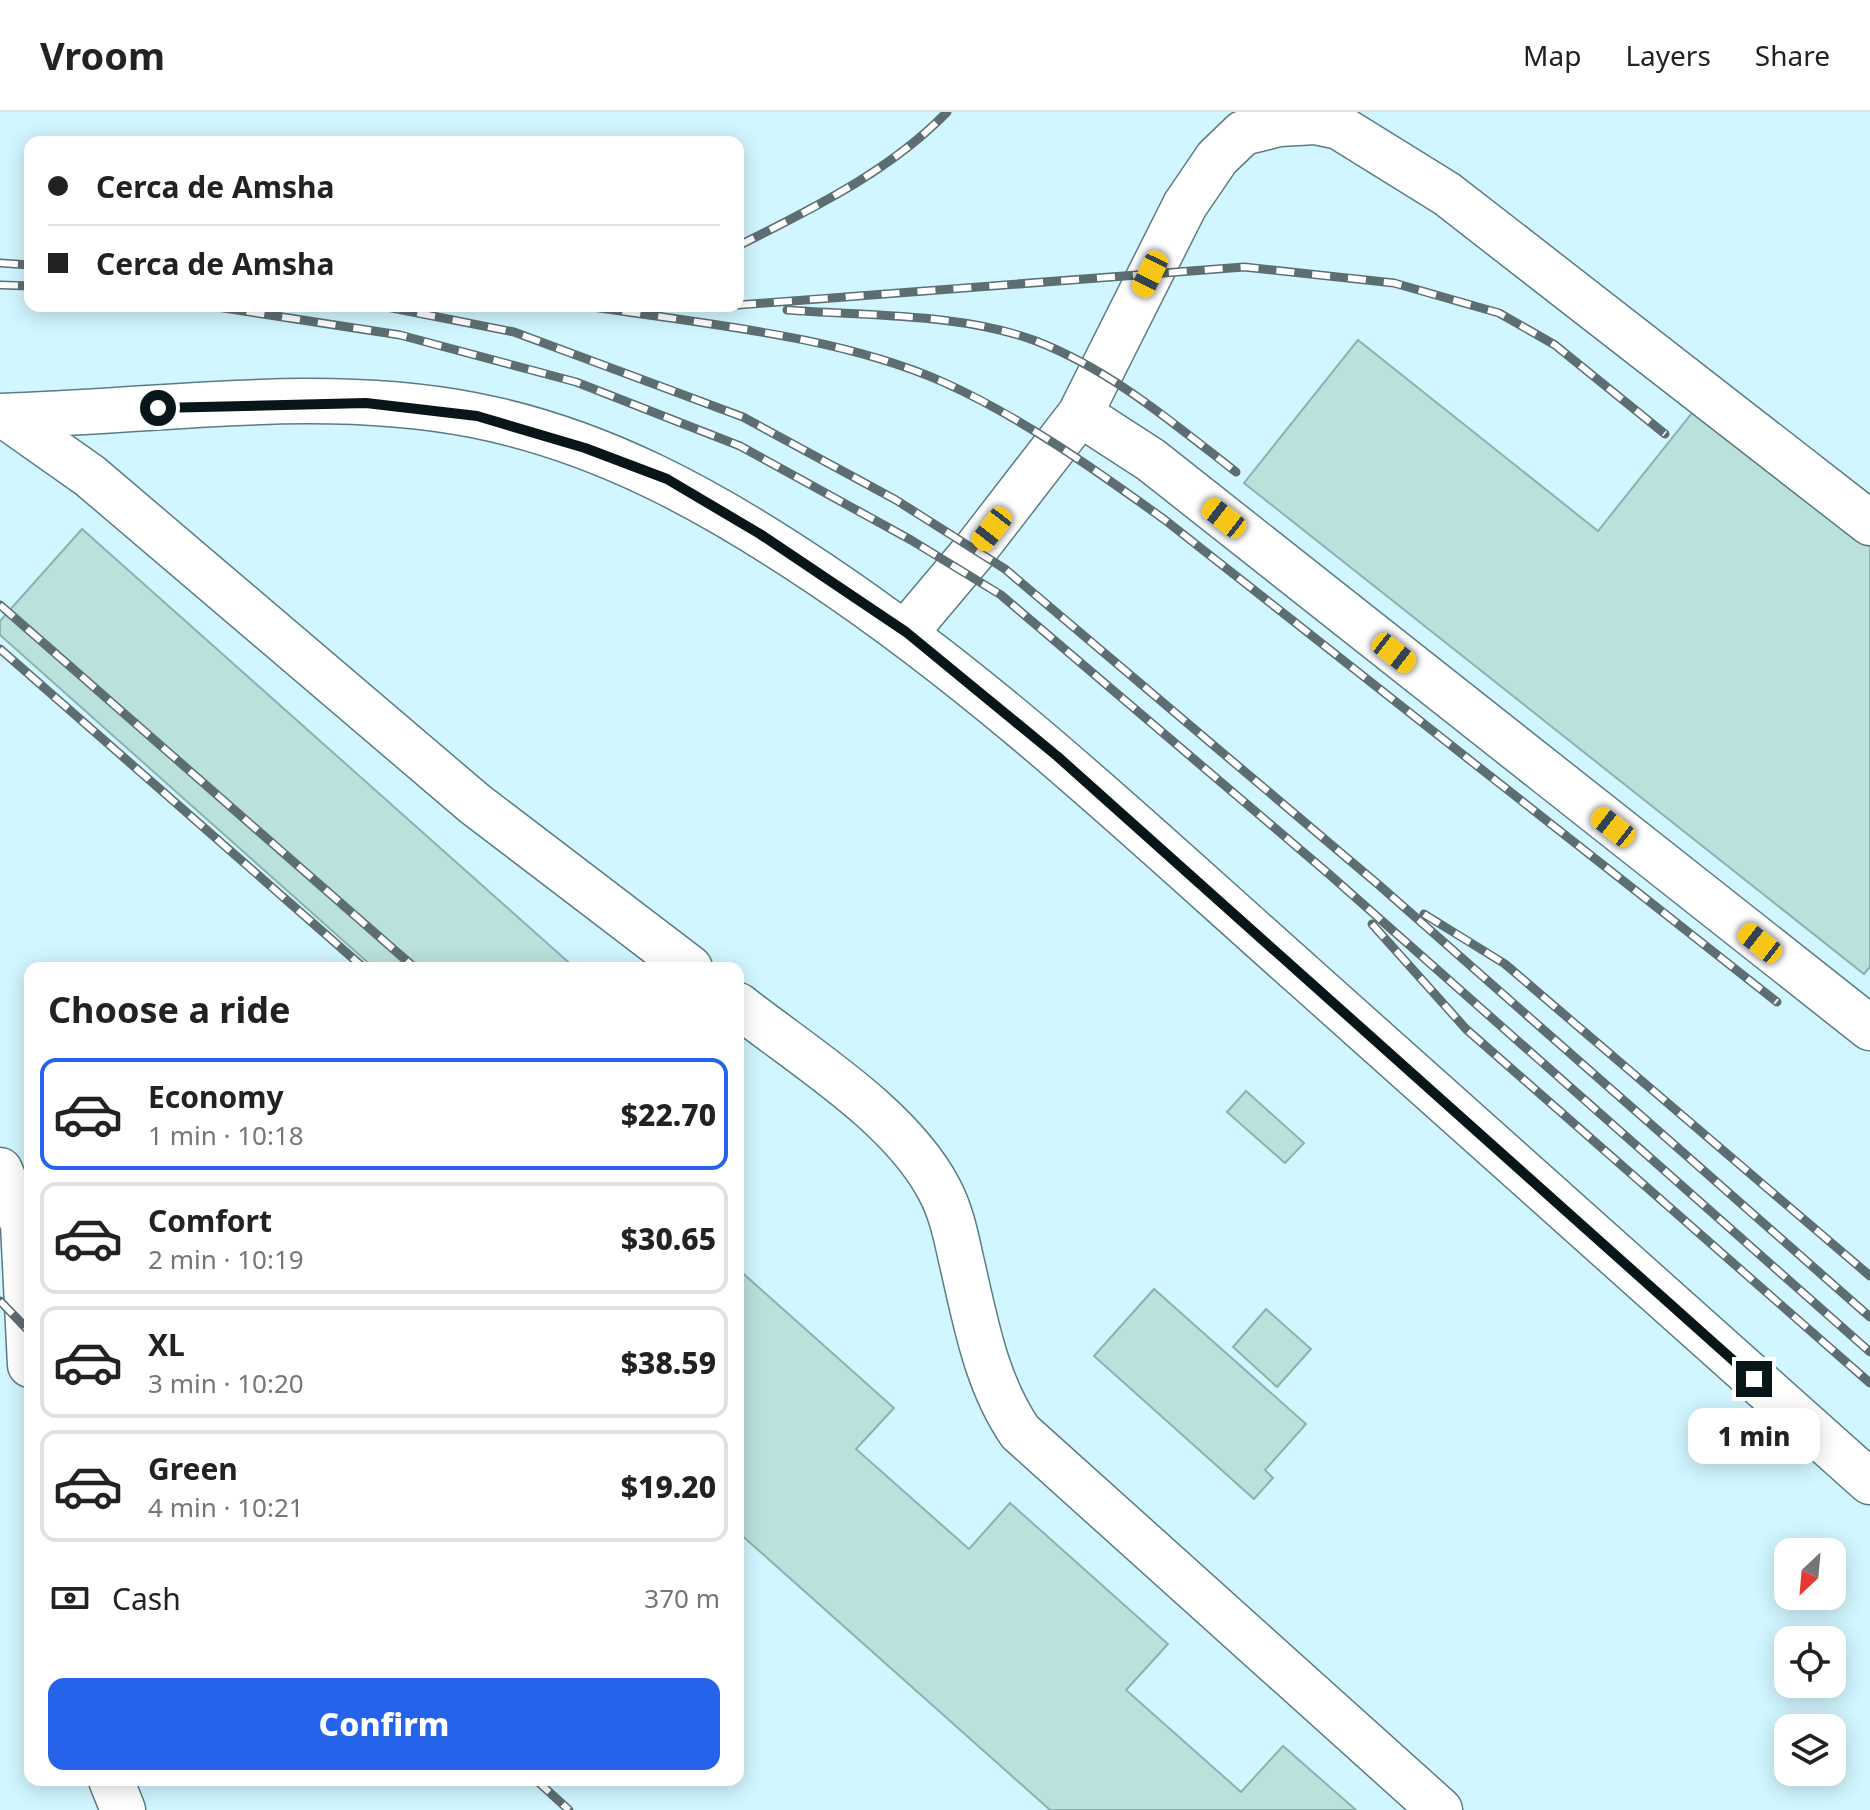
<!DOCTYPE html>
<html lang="en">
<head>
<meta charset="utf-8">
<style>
  body { margin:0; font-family:"Noto Sans",sans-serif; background:#f6f6f6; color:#222; height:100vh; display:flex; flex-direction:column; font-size:30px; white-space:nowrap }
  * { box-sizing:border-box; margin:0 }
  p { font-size:26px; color:#767676 }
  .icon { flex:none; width:44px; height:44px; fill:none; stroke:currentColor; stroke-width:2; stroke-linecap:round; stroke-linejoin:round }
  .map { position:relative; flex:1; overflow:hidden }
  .sheet { position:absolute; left:24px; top:850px; width:720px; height:824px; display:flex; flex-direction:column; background:#fff; border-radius:16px; box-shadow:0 4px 20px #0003 }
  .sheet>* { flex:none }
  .hud { position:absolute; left:24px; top:24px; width:720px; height:176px; border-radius:16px; box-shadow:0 4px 20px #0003; display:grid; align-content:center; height:176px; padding:0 24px; background:#fff }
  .needle { width:52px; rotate:206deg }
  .fabs { position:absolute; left:1774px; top:1426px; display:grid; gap:16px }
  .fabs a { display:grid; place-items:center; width:72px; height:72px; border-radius:16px; background:#fff; box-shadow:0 4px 20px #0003; font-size:40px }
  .end { position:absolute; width:36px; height:36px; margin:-18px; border:10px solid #081619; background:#fff; box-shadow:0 0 0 4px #fff }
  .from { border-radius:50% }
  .bubble { position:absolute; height:56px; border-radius:16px; background:#fff; box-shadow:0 4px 20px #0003; font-size:26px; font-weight:800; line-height:56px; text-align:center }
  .car { position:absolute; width:24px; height:48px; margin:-24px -12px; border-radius:10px; box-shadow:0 0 6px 2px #0007; background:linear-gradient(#f5c518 24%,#345 0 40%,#f5c518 0 76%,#345 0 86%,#f5c518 0) }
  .hud b { display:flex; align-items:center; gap:28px; height:76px; font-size:30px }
  .hud b+b { border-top:2px solid #e0e0e0 }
  .hud i { width:20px; height:20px; background:#222 }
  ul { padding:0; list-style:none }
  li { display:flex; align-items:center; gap:24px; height:112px; margin:0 16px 12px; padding:0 8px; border:4px solid #e0e0e0; border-radius:16px }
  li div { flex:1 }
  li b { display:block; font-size:30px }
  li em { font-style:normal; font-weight:800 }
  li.current { border-color:#2563eb }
  li>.icon { width:72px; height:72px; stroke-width:1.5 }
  h2 { padding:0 24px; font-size:36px; line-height:96px }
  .pay { display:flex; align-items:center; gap:20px; height:88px; padding:0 24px; font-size:30px }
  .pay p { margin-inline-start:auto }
  .button { display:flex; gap:16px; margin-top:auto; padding:16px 24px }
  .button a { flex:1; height:92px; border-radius:16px; background:#2563eb; color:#fff; font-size:32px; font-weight:800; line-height:92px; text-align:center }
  header { display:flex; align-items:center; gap:48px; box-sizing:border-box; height:112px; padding:0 40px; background:#fff; border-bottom:2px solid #e0e0e0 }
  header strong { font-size:38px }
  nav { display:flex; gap:44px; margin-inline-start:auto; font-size:28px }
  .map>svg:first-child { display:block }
  .built { fill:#d1f6ff; fill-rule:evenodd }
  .building { fill:#bbe1dd; stroke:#8db2ae; stroke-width:2 }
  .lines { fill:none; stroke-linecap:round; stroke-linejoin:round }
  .minor-casing { stroke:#5a7c84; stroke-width:47 }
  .minor { stroke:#fff; stroke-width:44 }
  .rail-casing { stroke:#5d6e72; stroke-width:9 }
  .rail { stroke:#fff; stroke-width:6; stroke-dasharray:18; stroke-linecap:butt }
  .route { stroke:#081619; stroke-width:10 }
</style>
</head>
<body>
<header>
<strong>Vroom</strong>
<nav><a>Map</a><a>Layers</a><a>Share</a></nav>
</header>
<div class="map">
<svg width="1870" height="1698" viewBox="0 0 1870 1698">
  <rect width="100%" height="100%" fill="#e4faff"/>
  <path class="built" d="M0 0H1870V1698H0ZM30 30H738V194H30ZM30 856H738V1668H30ZM1788 1440H1832V1484H1788ZM1788 1528H1832V1572H1788ZM1788 1616H1832V1660H1788Z"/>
  <path class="building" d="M1358 228 1598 419 1704 286 1870 418V855L1864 862 1244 371Z
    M82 417 575 856H374L0 523V509Z
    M1246 979 1304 1031 1285 1051 1227 1000Z
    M738 1157 894 1296 856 1337 969 1437 1010 1391 1168 1532 1126 1578 1241 1680 1283 1634 1356 1698H1050L738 1420Z
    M1154 1177 1306 1312 1265 1358 1273 1366 1254 1387 1094 1244Z
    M1266 1197 1311 1237 1277 1275 1233 1235Z"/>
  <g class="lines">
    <defs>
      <path id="minor" d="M1080 302 1185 93 1217 46 1243 21 1279 12 1315 10 1339 15 1447 82 1870 411
        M0 304C156 300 318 273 473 303 602 328 713 390 820 462 995 579 1148 726 1306 866 1494 1034 1682 1202 1870 1370
        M5 304 90 364 475 692 690 856
        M906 520 975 438 1080 302 1151 348 1870 916
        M738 893C804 945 900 1003 939 1077 951 1099 956 1124 961 1147 975 1206 985 1269 1020 1320L1440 1698
        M0 1058 23 1112 30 1253
        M111 1668 123 1698"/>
    </defs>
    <use href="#minor" class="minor-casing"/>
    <use href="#minor" class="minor"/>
    <defs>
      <path id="rail" d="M738 134C811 97 889 60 947 0
        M0 151 30 153
        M0 173 30 174
        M738 193 1244 155 1394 171 1499 201 1555 233 1665 322
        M211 194 400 223 576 270 740 334 911 428 1001 483 1330 763 1870 1240
        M382 194 514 220 743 305 896 388 1005 457 1380 774 1870 1205
        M587 194C702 212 836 223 943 270 1023 306 1094 357 1165 408L1777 890
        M787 198C866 204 962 201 1036 229 1111 258 1173 311 1236 360
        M0 493 415 856
        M0 537 364 856
        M1424 802 1505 852 1870 1164
        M1372 812 1466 917 1870 1271
        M0 1189 30 1220
        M536 1668 569 1698"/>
    </defs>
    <use href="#rail" class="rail-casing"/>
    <use href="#rail" class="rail"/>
  </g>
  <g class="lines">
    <path class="route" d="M158 296 366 291 477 304 585 336 667 367 760 422 906 520 1057 644 1754 1267"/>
  </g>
</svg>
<div class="fabs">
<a><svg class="needle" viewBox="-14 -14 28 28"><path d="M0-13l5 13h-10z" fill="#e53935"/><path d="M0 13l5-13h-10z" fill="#767676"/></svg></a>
<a><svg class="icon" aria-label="locate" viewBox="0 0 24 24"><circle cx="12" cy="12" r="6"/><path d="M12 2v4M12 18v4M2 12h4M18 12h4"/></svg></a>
<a><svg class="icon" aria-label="layers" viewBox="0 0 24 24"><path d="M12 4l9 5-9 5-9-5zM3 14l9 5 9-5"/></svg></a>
</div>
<i class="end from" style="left:158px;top:296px"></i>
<i class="end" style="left:1754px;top:1267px"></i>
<div class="bubble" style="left:1688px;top:1296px;width:132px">1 min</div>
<i class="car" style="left:1150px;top:162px;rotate:206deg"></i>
<i class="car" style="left:1224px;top:406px;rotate:308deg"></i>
<i class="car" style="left:992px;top:417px;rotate:218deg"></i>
<i class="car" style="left:1394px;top:541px;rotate:128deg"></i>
<i class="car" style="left:1613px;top:715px;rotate:308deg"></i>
<i class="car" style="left:1760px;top:831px;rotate:308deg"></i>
<div class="hud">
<b><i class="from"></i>Cerca de Amsha</b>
<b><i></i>Cerca de Amsha</b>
</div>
<section class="sheet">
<h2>Choose a ride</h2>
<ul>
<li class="current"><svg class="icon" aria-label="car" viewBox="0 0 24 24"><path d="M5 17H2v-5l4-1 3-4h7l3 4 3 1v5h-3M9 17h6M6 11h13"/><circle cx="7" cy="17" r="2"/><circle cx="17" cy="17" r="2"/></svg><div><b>Economy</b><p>1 min · 10:18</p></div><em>$22.70</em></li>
<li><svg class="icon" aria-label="car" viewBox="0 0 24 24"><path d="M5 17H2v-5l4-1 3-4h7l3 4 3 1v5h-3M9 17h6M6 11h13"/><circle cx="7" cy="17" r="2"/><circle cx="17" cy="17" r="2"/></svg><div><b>Comfort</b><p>2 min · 10:19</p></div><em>$30.65</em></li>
<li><svg class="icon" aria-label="car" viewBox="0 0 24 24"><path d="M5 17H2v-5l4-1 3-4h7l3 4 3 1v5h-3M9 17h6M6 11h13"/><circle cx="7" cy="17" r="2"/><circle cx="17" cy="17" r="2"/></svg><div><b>XL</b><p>3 min · 10:20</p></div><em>$38.59</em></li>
<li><svg class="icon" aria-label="car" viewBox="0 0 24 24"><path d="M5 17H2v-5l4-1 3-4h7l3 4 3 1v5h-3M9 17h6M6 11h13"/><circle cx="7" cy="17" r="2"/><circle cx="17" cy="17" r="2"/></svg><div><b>Green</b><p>4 min · 10:21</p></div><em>$19.20</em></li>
</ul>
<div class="pay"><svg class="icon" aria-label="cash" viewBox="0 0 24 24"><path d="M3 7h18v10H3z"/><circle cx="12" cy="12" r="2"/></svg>Cash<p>370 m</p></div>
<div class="button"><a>Confirm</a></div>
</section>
</div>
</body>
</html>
